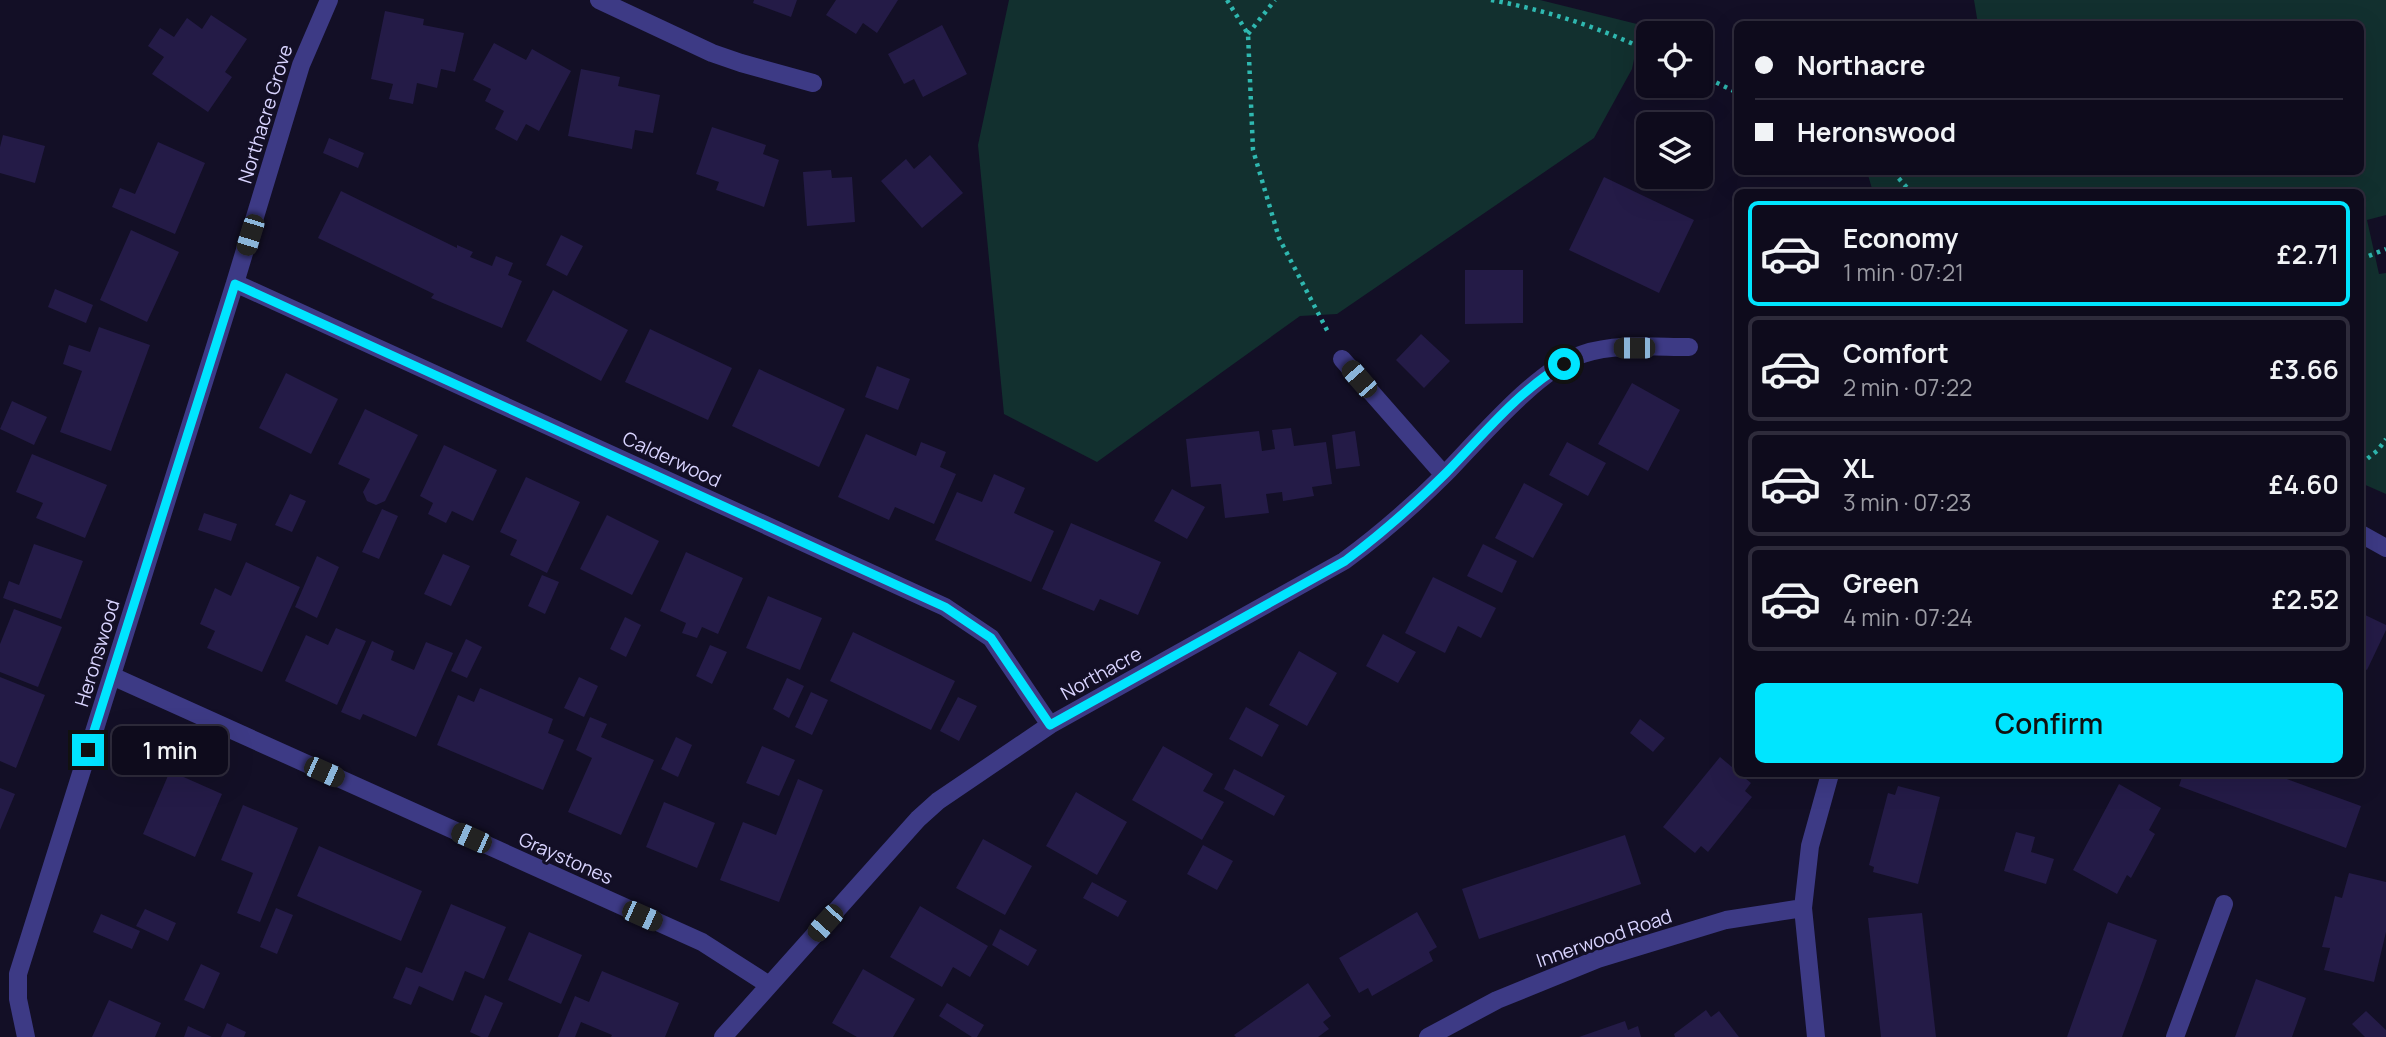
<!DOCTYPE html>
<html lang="en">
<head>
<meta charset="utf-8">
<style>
  body { margin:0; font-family:Manrope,sans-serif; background:#1c1929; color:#f1f3f6; height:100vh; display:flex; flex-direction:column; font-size:26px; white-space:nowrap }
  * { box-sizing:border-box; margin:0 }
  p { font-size:23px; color:#9b9ba3 }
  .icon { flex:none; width:38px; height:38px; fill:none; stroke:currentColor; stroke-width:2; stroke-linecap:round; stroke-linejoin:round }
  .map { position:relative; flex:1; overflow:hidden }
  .drawer { position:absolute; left:1734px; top:189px; width:630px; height:588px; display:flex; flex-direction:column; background:#0e0b1c; border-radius:10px; box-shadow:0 7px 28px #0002,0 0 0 2px #2e2b3b }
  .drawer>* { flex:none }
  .top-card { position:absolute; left:1734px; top:21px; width:630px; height:154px; border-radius:10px; box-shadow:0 7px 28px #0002,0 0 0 2px #2e2b3b; display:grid; align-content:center; height:154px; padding:0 21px; background:#0e0b1c }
  .tools { position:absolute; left:1636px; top:21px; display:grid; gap:14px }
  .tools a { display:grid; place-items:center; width:77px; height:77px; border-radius:10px; background:#0e0b1c; box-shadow:0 7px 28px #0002,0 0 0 2px #2e2b3b; font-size:35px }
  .end { position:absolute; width:32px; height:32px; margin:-16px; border:9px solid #00e5ff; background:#111; box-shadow:0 0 0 4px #111 }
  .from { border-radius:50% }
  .bubble { position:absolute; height:49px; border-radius:10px; background:#0e0b1c; box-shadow:0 7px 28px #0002,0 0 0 2px #2e2b3b; font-size:23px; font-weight:600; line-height:49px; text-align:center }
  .car { position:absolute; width:21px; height:42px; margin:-21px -10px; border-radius:9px; box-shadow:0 0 5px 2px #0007; background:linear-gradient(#222 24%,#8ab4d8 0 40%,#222 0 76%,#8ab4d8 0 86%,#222 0) }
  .top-card b { display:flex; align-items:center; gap:24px; height:66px; font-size:26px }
  .top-card b+b { border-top:2px solid #2e2b3b }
  .top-card i { width:18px; height:18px; background:#f1f3f6 }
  ul { padding:12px 0 0; list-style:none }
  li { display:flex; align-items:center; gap:21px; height:105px; margin:0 14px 10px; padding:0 7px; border:4px solid #2e2b3b; border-radius:10px }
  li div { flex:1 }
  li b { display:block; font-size:26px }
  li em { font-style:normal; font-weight:600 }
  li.selected { border-color:#00e5ff }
  li>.icon { width:63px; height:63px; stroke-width:1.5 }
  .cta { display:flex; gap:14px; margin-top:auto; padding:14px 21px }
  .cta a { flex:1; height:80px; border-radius:10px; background:#00e5ff; color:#111; font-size:28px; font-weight:600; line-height:80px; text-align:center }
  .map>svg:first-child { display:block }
  .green { fill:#12302f }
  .building { fill:#241b47 }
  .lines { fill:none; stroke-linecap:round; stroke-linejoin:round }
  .path { stroke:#2fb8b0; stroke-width:4.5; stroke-dasharray:3.5 5; stroke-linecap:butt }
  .minor { stroke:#3d3a85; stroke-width:18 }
  .route { stroke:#00e5ff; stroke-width:9 }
  .labels { text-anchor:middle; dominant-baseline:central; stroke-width:6; stroke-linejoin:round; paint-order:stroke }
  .street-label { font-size:19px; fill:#d9d4ff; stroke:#130f26 }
</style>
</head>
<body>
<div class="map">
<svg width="2386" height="1037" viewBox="0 0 2386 1037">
  <rect width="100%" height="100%" fill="#130f26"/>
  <path class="green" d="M1009 0H1540L1641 25 1632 69 1594 138 1337 314 1300 316 1097 462 1004 414 978 145Z
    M1974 0H2386V215L2367 220 2379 274 2386 273V494L2361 483V192H1873L1868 175 1874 172H2361V24H1978Z"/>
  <path class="building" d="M754 0H797L791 17 753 3Z
    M836 0H898L877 33 863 23 856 34 826 15Z
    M385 11 424 19 423 25 464 33 455 72 441 69 437 88 417 83 413 104 389 99 393 84 371 79Z
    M211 15 247 39 225 72 232 77 208 112 152 74 164 57 148 46 160 28 174 37 187 18 202 29Z
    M942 25 967 74 923 97 914 79 904 84 888 54Z
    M494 43 526 60 532 49 571 71 539 131 526 124 517 141 495 129 504 111 485 101 491 89 473 80Z
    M581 69 620 77 618 86 660 95 653 133 635 130 632 149 568 136Z
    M712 127 766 145 763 154 779 160 764 207 716 190 719 182 696 174Z
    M3 135 45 146 35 183 0 173V147Z
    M329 138 364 153 358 168 323 153Z
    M158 142 205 163 175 234 112 207 120 188 135 194Z
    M930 155 963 193 922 228 881 181 906 159 914 169Z
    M831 170 832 178 852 177 855 222 807 226 803 172Z
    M1604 177 1694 220 1659 293 1569 250Z
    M341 191 457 248V245L473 252 470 257 492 266 496 256 513 263 508 275 522 281 502 328 431 298 434 294 318 238Z
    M131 230 179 252 147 322 100 300Z
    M561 235 583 246 567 276 546 265Z
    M1465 270H1523V323L1465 324Z
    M55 289 93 305 86 323 48 307Z
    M553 290 628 330 601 381 526 341Z
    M99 327 150 345 111 451 60 432 82 371 63 364 69 345 90 352Z
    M650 329 732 368 708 420 625 382Z
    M1421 334 1450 361 1424 388 1396 360Z
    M877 366 910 379 898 410 865 397Z
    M759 369 845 409 819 467 732 426Z
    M286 373 338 399 311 454 259 428Z
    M1632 383 1680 410 1648 471 1598 444Z
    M12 401 47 417 34 445 0 429Z
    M365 409 418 435 385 501 376 505 367 501 363 492 370 479 338 464Z
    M1291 428 1294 446 1326 442 1332 484 1312 487 1314 496 1283 501 1282 492 1266 494 1269 513 1225 518 1221 484 1191 487 1186 439 1259 431 1262 451 1275 449 1272 430Z
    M1355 431 1360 466 1336 469 1332 435Z
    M866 434 916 456 921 442 946 452 940 467 956 474 934 524 895 507 889 520 838 497Z
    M1567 442 1606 463 1588 496 1549 475Z
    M444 445 497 470 473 521 452 511 446 523 428 514 433 503 420 496Z
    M32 454 107 485 85 538 36 518 43 503 16 492Z
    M994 474 1025 488 1014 513 1054 531 1031 582 935 540 957 492 982 502Z
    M526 477 580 502 547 573 510 555 517 540 500 532Z
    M1524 483 1563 504 1533 558 1495 538Z
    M1172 489 1205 507 1187 539 1154 521Z
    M290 494 306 501 292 532 275 525Z
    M382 509 398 516 379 559 362 552Z
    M204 513 237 524 231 541 198 530Z
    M607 515 659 541 632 595 580 569Z
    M1071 523 1161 562 1138 615 1100 599 1094 611 1042 589Z
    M34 544 83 561 61 619 3 598 9 581 19 585Z
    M1483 544 1517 561 1502 593 1467 576Z
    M686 552 743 578 718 634 702 627 697 638 682 633 686 623 660 611Z
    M443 554 470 566 451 606 424 594Z
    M317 556 339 567 317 618 295 607Z
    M246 562 300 587 262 672 207 648 215 631 200 624 215 588 231 596Z
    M542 575 559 582 545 614 528 606Z
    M1433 577 1496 608 1481 638 1458 626 1445 653 1405 633Z
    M768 596 822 618 800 670 746 648Z
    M14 609 62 627 38 687 0 672V644Z
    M2361 613 2386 625V630L2367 670 2361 667Z
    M625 617 641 625 626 657 610 649Z
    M336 628 366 641 337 705 285 681 306 635 328 645Z
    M853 632 955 681 931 730 830 681Z
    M1383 634 1416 652 1398 683 1366 666Z
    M466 639 482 647 467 678 451 671Z
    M372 641 394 651 391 660 414 670 426 642 453 653 416 737 363 714 360 720 341 712Z
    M710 645 727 652 712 684 696 676Z
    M1299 651 1337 673 1307 726 1269 705Z
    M0 677 45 695 16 768 0 761Z
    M579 677 598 686 584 717 564 708Z
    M787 678 804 686 789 718 773 709Z
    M480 688 553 719 548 733 564 740 543 790 437 745 458 695 474 702Z
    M811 692 828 700 812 735 795 727Z
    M958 697 977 706 959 741 940 731Z
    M1246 707 1279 725 1262 757 1229 739Z
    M590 717 607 724 601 737 654 760 621 835 568 812 592 758 576 750Z
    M1640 719 1665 738 1653 752 1630 733Z
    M676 737 692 745 678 777 661 769Z
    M762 746 795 760 779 796 746 783Z
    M1163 746 1213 774 1203 791 1224 802 1202 840 1132 800Z
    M1720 757 1751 783 1745 791 1752 797 1708 852 1701 846 1695 853 1663 827Z
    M1234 769 1285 796 1274 816 1224 789Z
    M170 771 222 794 195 857 143 834Z
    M2183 774H2273L2361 806 2346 848 2179 786Z
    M798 779 823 790 779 902 720 880 743 822 776 835Z
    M2119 784 2161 808 2149 830 2155 834 2131 878 2127 875 2117 894 2073 870Z
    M1898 786 1940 797 1918 884 1873 872 1874 867 1869 865 1888 793 1895 795Z
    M0 788 15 794 0 830Z
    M1076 792 1127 822 1097 875 1046 846Z
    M664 802 715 823 697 868 646 847Z
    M243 805 298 828 260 922 237 913 253 873 221 860Z
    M2016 832 2035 837 2031 852 2054 859 2046 884 2004 871Z
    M1625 835 1641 884 1479 939 1462 889Z
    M983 839 1032 866 1005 915 956 888Z
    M1203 845 1233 861 1217 890 1187 874Z
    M319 846 422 891 401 941 297 896Z
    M2349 873 2386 882V932L2374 982 2324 970 2330 948 2322 947 2329 921 2335 896 2342 898Z
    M1092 882 1127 901 1118 917 1083 898Z
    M451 904 506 927 484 979 465 971 453 1001 419 986 411 1005 393 998 406 967 422 973Z
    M920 906 988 946 970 977 953 967 942 987 890 957Z
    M276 908 293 915 277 954 260 947Z
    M145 909 176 923 168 941 136 926Z
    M1417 912 1437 947 1429 952 1433 961 1372 996 1368 988 1359 993 1339 958Z
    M1922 913 1936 1037H1881L1868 918Z
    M101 914 140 931 132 949 93 932Z
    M2108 922 2157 940 2143 980 2122 1037H2067Z
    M1000 929 1037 950 1028 966 992 945Z
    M529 932 582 955 561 1004 508 980Z
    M201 964 220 973 204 1009 184 1000Z
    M863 969 915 999 893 1037H857L832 1023Z
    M602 971 679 1003 665 1037H611L612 1035 581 1022 575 1037H558L575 996 589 1002Z
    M2256 979 2306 998 2292 1037H2235Z
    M1308 983 1331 1016 1323 1022 1329 1029 1318 1037H1236L1234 1035Z
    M485 995 503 1003 488 1037H481L470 1032Z
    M109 1000 161 1023 155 1037H92Z
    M947 1003 984 1025 977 1037H972L939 1016Z
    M1706 1010 1711 1017 1719 1011 1739 1037H1675L1674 1034Z
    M2366 1011 2386 1030V1037H2365L2352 1024Z
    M1625 1021 1628 1030 1638 1026 1641 1037H1579Z
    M227 1023 246 1032 244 1037H221Z
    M188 1026 212 1037H184Z"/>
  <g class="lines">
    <path class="path" d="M1227 0 1248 34 1253 150 1279 238 1329 334
      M1491 0C1545 10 1599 27 1648 51
      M1248 34 1275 0
      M1701 75 1738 93
      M1893 172 1911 192
      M2361 259 2386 249
      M2361 464 2378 450 2386 439"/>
    <path class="minor" d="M599 0 712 53 741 63 813 83
      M235 283 945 607 991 638 1050 725
      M1342 359 1444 475
      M2361 534 2386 548
      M112 676 702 942 769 985
      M26 1037 18 999V974L235 283 301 65 329 0
      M723 1037 918 819 938 801 1050 725 1344 561C1381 534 1414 505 1446 473 1479 439 1539 368 1583 354 1617 343 1654 347 1689 347
      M1428 1037 1497 1000 1598 959 1726 920 1803 908
      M1816 1037 1803 908 1810 846 1830 774
      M2175 1037 2224 904"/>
  </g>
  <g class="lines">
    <path class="route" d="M88 750 235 284 945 607 991 638 1050 725 1345 561C1381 534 1414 505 1446 473 1483 435 1518 391 1564 364"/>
  </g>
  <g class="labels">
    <g class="street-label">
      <text transform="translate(265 114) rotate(-73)">Northacre Grove</text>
      <text transform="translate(672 459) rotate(25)">Calderwood</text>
      <text transform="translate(97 653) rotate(-73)">Heronswood</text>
      <text transform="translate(1101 673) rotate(-29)">Northacre</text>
      <text transform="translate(566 858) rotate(24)">Graystones</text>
      <text transform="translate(1604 938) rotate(-19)">Innerwood Road</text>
    </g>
  </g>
</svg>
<div class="tools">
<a><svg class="icon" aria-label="locate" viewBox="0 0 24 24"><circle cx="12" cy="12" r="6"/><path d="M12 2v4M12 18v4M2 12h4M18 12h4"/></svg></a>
<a><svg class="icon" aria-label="layers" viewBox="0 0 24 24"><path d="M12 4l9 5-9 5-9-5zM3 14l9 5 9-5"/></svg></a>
</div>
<i class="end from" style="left:1564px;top:364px"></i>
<i class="end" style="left:88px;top:750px"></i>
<div class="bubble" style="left:112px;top:726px;width:116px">1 min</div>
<i class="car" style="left:250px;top:235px;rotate:197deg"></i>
<i class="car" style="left:1634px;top:348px;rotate:270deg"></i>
<i class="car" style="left:1359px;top:379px;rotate:319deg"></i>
<i class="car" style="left:324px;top:772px;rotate:114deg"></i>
<i class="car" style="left:471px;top:838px;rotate:294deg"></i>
<i class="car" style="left:642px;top:916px;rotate:114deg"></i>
<i class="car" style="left:825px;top:923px;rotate:222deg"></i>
<div class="top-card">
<b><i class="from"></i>Northacre</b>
<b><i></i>Heronswood</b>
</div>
<section class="drawer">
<ul>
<li class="selected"><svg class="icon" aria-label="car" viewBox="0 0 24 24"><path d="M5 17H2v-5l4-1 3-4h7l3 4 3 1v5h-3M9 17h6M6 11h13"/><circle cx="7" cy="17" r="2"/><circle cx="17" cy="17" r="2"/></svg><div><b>Economy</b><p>1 min · 07:21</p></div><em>£2.71</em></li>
<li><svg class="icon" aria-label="car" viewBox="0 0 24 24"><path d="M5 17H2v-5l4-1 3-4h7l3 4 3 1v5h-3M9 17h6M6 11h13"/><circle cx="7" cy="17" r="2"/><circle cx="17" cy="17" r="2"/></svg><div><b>Comfort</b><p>2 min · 07:22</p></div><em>£3.66</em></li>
<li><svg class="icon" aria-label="car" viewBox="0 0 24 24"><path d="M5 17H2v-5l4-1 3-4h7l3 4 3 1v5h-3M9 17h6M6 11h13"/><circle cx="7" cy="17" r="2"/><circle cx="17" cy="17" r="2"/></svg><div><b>XL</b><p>3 min · 07:23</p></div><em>£4.60</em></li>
<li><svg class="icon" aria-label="car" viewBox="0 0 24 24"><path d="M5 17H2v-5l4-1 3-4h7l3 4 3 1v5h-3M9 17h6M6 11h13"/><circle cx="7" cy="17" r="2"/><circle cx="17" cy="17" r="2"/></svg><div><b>Green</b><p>4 min · 07:24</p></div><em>£2.52</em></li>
</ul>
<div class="cta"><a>Confirm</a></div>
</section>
</div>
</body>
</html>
